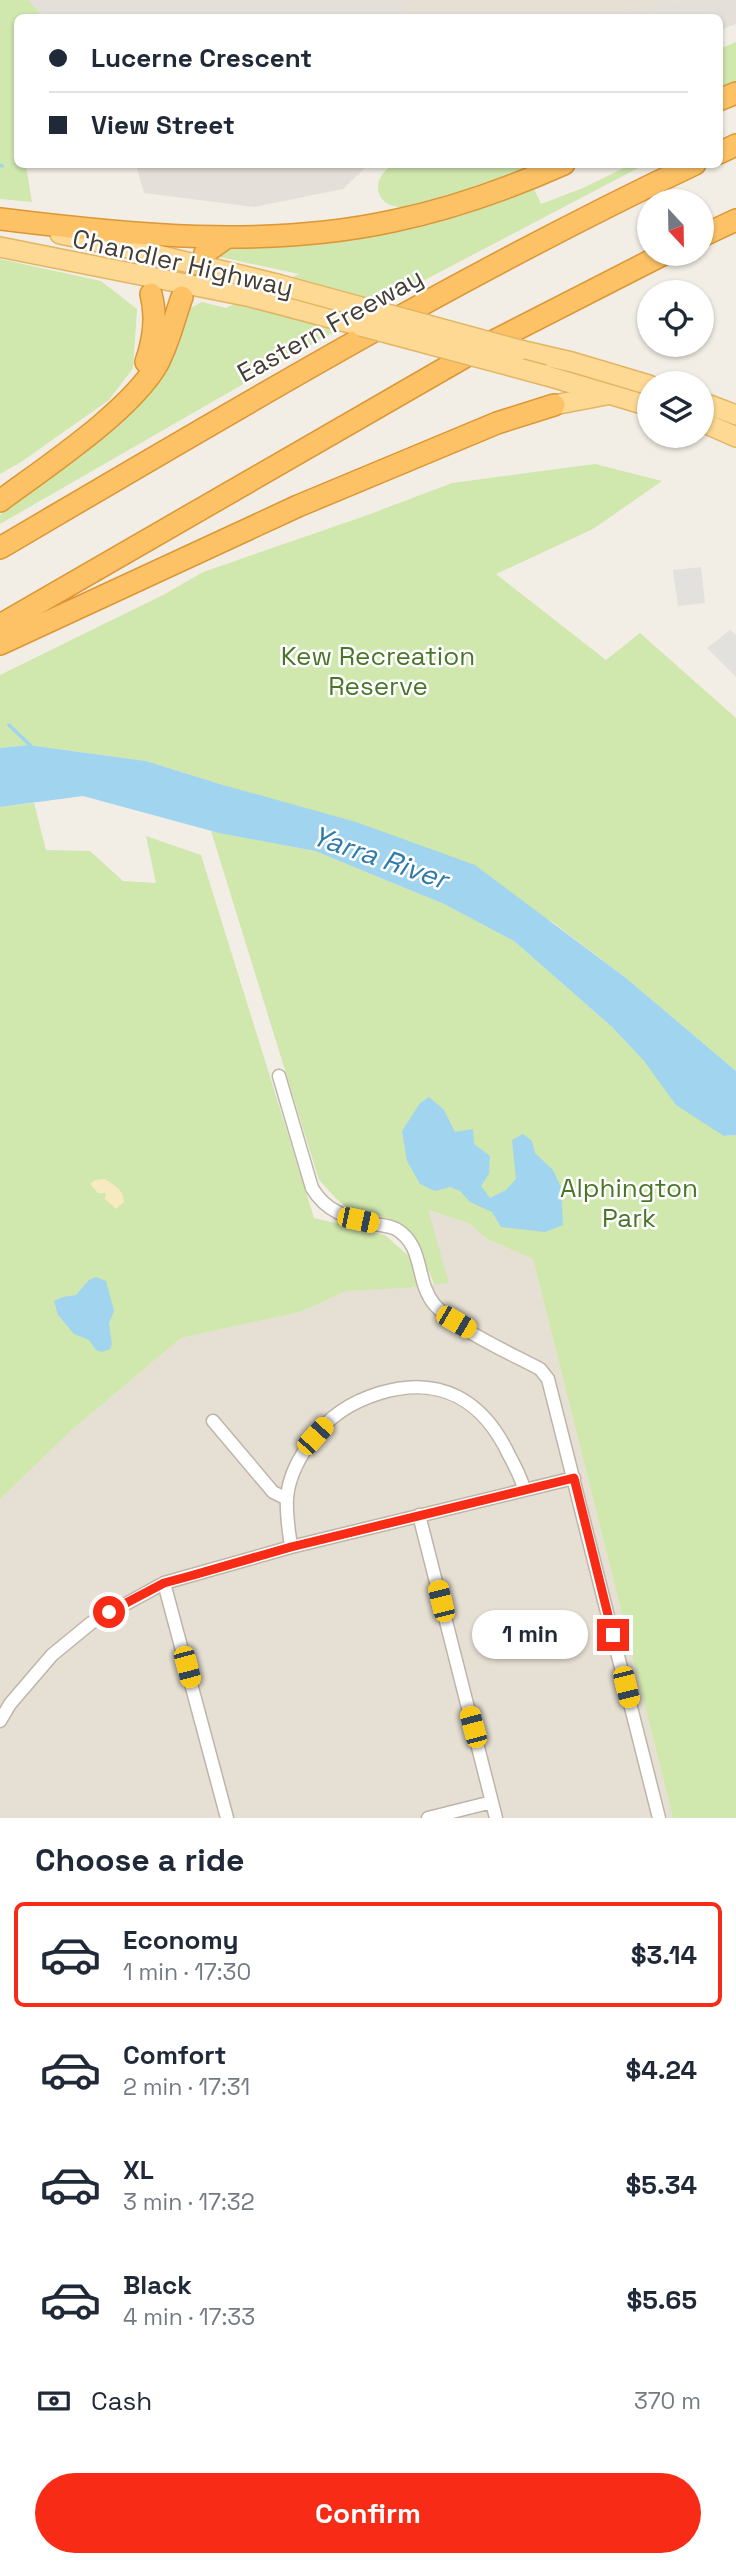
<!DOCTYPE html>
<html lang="en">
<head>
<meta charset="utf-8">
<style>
  body { margin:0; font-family:"Space Grotesk",sans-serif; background:#f6f6f7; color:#1f2937; height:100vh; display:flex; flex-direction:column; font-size:26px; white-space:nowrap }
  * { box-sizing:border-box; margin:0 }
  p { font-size:23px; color:#747a83 }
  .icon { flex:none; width:38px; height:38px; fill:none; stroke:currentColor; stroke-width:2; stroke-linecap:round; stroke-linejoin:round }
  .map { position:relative; height:1818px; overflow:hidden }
  .panel { display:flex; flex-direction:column; background:#fff; flex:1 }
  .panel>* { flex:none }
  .guide { position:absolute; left:14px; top:14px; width:709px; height:154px; border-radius:10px; box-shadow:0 2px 5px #0004; display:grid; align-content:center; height:154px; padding:0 35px; background:#fff }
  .needle { width:46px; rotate:158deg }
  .controls { position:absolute; left:637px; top:189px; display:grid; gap:14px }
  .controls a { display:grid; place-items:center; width:77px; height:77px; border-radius:50%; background:#fff; box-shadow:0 2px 5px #0004; font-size:35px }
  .end { position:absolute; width:32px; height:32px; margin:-16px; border:9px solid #f82c16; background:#fff; box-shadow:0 0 0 4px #fff }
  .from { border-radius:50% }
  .bubble { position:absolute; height:49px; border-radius:24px; background:#fff; box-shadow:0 2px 5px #0004; font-size:23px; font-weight:700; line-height:49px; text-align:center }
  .car { position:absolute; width:21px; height:42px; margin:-21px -10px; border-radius:9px; box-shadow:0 0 5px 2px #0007; background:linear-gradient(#f5c518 24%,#345 0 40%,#f5c518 0 76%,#345 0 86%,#f5c518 0) }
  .guide b { display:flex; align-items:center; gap:24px; height:66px; font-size:26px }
  .guide b+b { border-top:2px solid #e0e1e3 }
  .guide i { width:18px; height:18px; background:#1f2937 }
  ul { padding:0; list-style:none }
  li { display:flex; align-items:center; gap:21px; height:105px; margin:0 14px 10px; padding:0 21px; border:4px solid transparent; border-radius:10px }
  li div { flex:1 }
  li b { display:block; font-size:26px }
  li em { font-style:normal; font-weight:700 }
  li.current { border-color:#f82c16 }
  li>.icon { width:63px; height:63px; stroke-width:1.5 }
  h2 { padding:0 35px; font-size:32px; line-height:84px }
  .pay { display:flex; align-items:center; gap:18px; height:77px; padding:0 35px; font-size:26px }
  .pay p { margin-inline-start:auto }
  .action { display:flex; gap:14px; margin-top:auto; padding:14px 35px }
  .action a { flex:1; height:80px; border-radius:42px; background:#f82c16; color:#fff; font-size:28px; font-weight:700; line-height:80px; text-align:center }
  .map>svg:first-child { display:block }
  .residential { fill:#e6dfd3 }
  .industrial { fill:#e5dfda }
  .green { fill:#d0e7ae }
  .sand { fill:#f7e9c0 }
  .parking { fill:#e3e1dd }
  .water { fill:#a1d4ef }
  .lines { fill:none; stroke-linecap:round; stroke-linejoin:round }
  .stream { stroke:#a1d4ef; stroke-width:3.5 }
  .street-casing { stroke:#beb5a8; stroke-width:15 }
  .primary-casing { stroke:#e3b563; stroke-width:22 }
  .highway-casing { stroke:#dc9635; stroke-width:24 }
  .street { stroke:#fff; stroke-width:12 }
  .primary { stroke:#fdd993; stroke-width:19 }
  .highway { stroke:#fdc266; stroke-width:21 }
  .primary-bridge-casing { stroke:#e3b563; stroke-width:22; stroke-linecap:butt }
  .primary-bridge { stroke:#fdd993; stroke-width:19 }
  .route { stroke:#f82c16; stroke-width:9 }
  .labels { text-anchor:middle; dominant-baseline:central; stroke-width:5; stroke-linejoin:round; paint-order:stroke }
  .street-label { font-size:26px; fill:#453e35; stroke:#fff }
  .park-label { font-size:26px; fill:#4a7629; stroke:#fff }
  .water-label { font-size:28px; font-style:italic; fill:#2e7aa8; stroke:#fff }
</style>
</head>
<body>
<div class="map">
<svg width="736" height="1818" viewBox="0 0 736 1818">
  <rect width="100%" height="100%" fill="#f2eee5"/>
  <path class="residential" d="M406 0H680L609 17 406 18Z
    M427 1210 470 1224 487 1239 533 1259 673 1818H0V1499L73 1429 181 1338 300 1312 347 1291 434 1284 421 1252 400 1227 387 1219Z"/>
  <path class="industrial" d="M0 0H406V18H18Z
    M680 0H736V24L719 30V18L609 17Z
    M136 165V164L368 165 343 189 254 207 144 193Z"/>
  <path class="green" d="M0 0H28L44 17 18 18V164L34 165 26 166 32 202 0 199Z
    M736 42V82L719 88V49Z
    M393 165H541C500 180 447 203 404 207 376 209 368 179 393 165Z
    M630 165H644L419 283 0 524V515L83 455 116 425 188 309 202 302 226 308 299 274 220 257 218 252 226 249 365 235 460 216 534 189 541 204 583 188Z
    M0 259 101 281 137 309 133 368 109 400 21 462 0 474Z
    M595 464 662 481 593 529 496 574 606 660 640 633 736 718V1071L626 978 551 921 223 785 146 761 28 745 0 748V675L165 594 203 572 365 516 452 483Z
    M34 803 46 850 90 851 123 881 156 883 146 836 201 855 314 1218 385 1235 411 1258 417 1287 347 1291 300 1312 181 1338 73 1429 0 1499V807Z
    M211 831 315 851 444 904 514 941 612 1027 644 1061 724 1136 736 1135V1818H673L533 1259 487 1239 470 1224 428 1210 449 1283 434 1284C423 1256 409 1224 377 1215 370 1213 362 1214 356 1212 341 1207 329 1190 319 1180Z"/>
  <path class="sand" d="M105 1179C114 1185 124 1190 124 1202L116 1209 105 1199 106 1193H98L90 1184 95 1180Z"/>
  <path class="parking" d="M701 567 705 603 678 606 673 570Z
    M730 630 736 635V677L707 648Z"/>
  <path class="water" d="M28 745 146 761 223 785 356 822 475 865 626 978 736 1071V1135L724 1136 676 1105 644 1061 612 1027 514 941 444 904 315 851 219 833 83 796 0 807V748Z
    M429 1097 444 1110 455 1132 473 1129 474 1144 490 1156 489 1174 481 1186 490 1198 506 1190 516 1179 512 1140 523 1134 532 1141 535 1153 553 1170 561 1187 563 1225 545 1232 501 1227 492 1212 470 1202 460 1191 450 1187 435 1191 420 1184 407 1161 402 1131 420 1103Z
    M96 1277 106 1281 114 1311 109 1323 112 1344 110 1349 102 1352 96 1350 89 1340 74 1334 58 1315 54 1301 63 1297 76 1295 89 1280Z"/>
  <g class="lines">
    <path class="stream" d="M0 165 2 166
      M9 725 33 748"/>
    <defs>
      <path id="street" d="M279 1076 312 1188C326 1212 348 1218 375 1224 381 1225 390 1226 396 1229 425 1246 415 1281 434 1304 455 1329 510 1353 540 1369L548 1379 659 1818
        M213 1421 273 1492 287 1499
        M419 1515 496 1818
        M291 1547C289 1531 286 1515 287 1499 288 1477 299 1458 311 1441 329 1416 351 1402 380 1393 440 1375 483 1400 509 1455 515 1466 521 1477 524 1489
        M164 1583 227 1818
        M0 1721 10 1704 52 1655 91 1623 164 1583 291 1547 574 1478
        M428 1818 492 1802"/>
      <path id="primary" d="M60 234 133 249 277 284
        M0 247 251 297 361 326
        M520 350 572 362 649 385
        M544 375 649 406
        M702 402 736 415
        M554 405 606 395
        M702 422 736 437"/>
      <path id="highway" d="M719 100 736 93
        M719 153 736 145
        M0 219C129 235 264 249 393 221 451 209 510 188 564 164
        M702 236 736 220
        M202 266 205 253 227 237
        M146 362C154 339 157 317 151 294
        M0 501C46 467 131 411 158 363 169 342 174 319 182 297
        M0 548C228 414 455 278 695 164
        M0 625 482 347 664 254
        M0 644 298 506 497 423 554 405"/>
    </defs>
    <use href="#street" class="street-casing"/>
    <use href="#primary" class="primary-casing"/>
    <use href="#highway" class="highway-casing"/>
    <use href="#street" class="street"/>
    <use href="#primary" class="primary"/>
    <use href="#highway" class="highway"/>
    <defs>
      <path id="primary-bridge" d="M277 284 520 350
        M361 326 544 375"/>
    </defs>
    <use href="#primary-bridge" class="primary-bridge-casing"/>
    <use href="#primary-bridge" class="primary-bridge"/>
  </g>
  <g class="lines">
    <path class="route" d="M109 1612 164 1583 190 1576 291 1547 574 1478 613 1635"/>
  </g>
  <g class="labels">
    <g class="street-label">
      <text transform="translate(183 263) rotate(13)">Chandler Highway</text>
      <text transform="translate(330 325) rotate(-29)">Eastern Freeway</text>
    </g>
    <g class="park-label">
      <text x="378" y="656">Kew Recreation<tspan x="378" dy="30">Reserve</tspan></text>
      <text x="629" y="1188">Alphington<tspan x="629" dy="30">Park</tspan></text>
    </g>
    <g class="water-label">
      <text transform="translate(380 857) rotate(19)">Yarra River</text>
    </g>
  </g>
</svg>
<div class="controls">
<a><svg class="needle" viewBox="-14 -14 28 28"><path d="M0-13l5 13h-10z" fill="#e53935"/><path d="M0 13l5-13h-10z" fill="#747a83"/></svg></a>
<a><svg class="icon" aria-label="locate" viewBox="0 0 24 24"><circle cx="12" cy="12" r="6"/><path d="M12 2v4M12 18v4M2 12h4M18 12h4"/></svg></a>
<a><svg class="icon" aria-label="layers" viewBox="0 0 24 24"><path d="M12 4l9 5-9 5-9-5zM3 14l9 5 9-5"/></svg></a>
</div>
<i class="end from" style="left:109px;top:1612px"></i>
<i class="end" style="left:613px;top:1635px"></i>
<div class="bubble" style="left:472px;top:1610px;width:116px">1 min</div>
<i class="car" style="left:358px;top:1220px;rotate:102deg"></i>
<i class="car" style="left:456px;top:1322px;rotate:120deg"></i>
<i class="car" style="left:315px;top:1436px;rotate:42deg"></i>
<i class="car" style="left:441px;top:1601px;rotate:346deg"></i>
<i class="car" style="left:187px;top:1667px;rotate:165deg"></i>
<i class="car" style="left:626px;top:1687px;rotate:166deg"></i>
<i class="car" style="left:473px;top:1727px;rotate:345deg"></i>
<div class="guide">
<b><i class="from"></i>Lucerne Crescent</b>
<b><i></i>View Street</b>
</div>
</div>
<section class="panel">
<h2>Choose a ride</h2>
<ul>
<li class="current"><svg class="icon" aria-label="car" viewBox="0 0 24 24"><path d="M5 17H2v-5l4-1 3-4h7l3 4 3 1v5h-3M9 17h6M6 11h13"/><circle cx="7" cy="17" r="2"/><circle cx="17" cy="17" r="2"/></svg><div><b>Economy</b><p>1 min · 17:30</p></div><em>$3.14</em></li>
<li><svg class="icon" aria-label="car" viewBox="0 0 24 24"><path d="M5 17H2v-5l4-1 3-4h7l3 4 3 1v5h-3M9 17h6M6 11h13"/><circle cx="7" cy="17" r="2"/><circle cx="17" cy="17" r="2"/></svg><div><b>Comfort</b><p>2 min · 17:31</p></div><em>$4.24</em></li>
<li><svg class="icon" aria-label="car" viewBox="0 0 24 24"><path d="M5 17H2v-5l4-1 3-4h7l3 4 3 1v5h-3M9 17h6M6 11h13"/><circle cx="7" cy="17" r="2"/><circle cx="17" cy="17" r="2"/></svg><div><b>XL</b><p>3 min · 17:32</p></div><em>$5.34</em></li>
<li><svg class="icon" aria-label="car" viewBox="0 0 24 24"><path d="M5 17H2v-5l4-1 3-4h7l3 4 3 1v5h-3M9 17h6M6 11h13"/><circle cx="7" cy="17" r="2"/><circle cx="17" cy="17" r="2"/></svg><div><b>Black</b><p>4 min · 17:33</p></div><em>$5.65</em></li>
</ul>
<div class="pay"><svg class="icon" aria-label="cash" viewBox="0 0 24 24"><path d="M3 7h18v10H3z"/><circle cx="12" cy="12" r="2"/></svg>Cash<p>370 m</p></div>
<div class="action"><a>Confirm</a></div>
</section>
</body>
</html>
